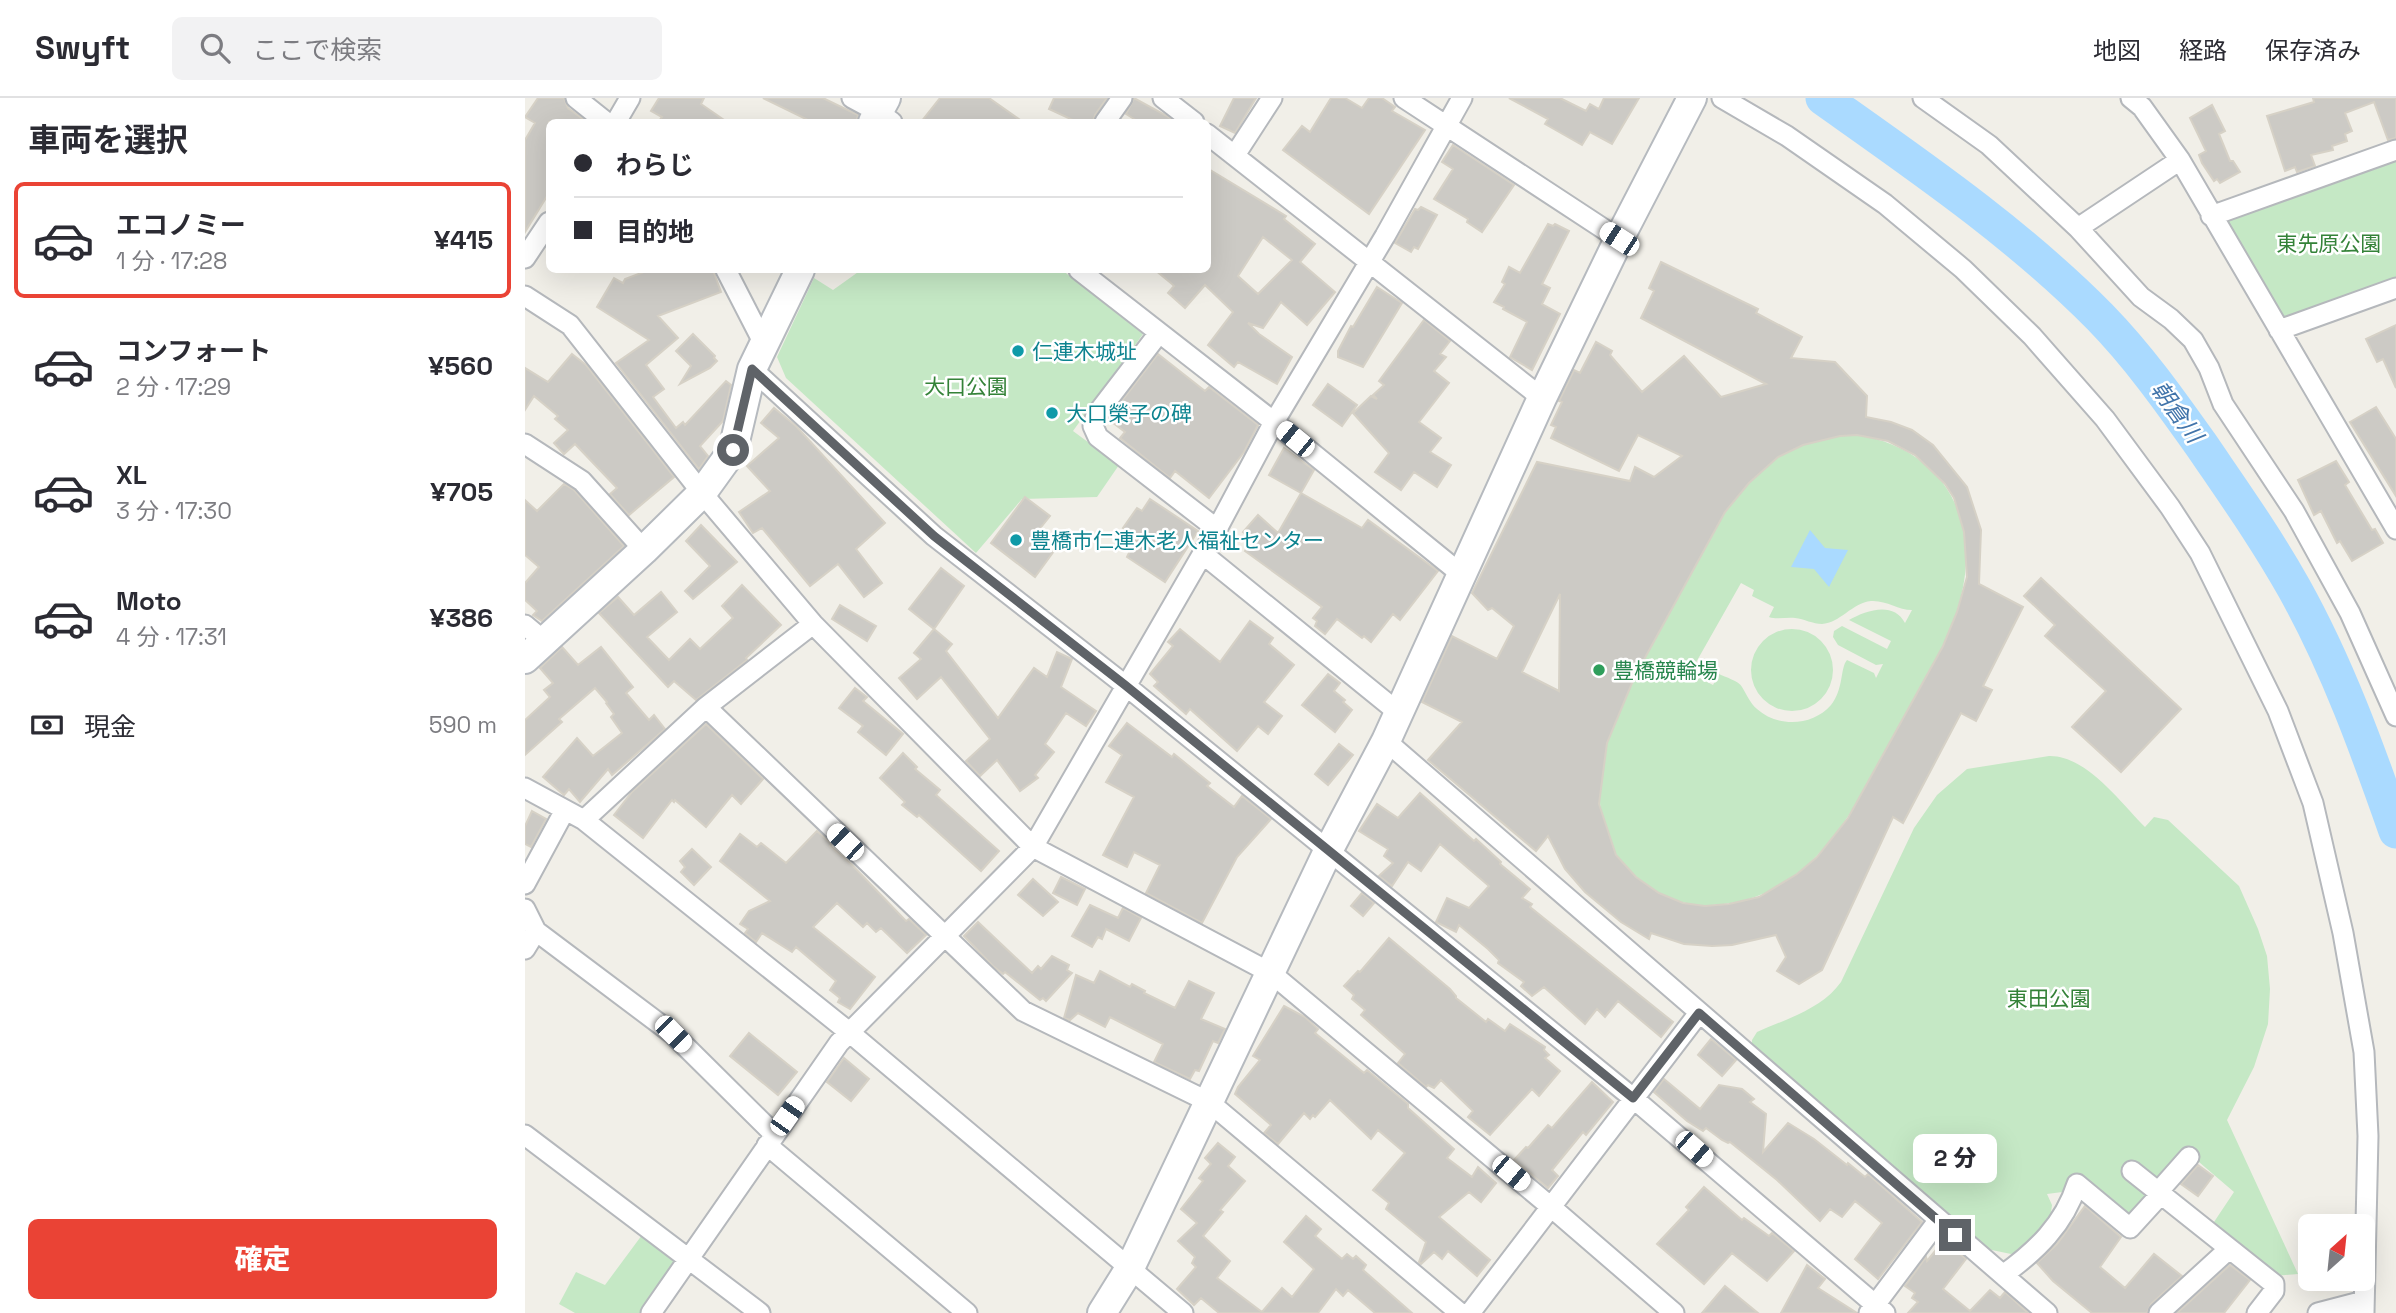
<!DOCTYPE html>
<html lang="ja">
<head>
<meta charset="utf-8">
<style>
  body { margin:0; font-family:"Space Grotesk","Noto Sans JP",sans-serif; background:#f2f2f3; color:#2b2b33; height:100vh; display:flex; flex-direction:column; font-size:26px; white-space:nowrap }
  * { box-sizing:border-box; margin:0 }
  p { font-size:23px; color:#7c7c81 }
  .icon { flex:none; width:38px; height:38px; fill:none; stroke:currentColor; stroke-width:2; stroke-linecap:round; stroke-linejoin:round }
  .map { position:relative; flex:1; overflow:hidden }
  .panel { display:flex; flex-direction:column; background:#fff; width:525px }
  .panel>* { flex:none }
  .banner { position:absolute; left:21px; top:21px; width:665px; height:154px; border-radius:10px; box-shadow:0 7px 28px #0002; display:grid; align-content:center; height:154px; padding:0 28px; background:#fff }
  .needle { width:46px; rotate:27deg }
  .buttons { position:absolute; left:1773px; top:1116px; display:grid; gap:14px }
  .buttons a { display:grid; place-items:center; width:77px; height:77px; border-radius:10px; background:#fff; box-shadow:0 7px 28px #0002; font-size:35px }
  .end { position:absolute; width:32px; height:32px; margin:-16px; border:9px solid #5f6368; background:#fff; box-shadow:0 0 0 4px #fff }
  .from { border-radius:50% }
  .bubble { position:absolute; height:49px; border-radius:10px; background:#fff; box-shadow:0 7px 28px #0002; font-size:23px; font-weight:800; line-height:49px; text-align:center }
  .car { position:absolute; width:21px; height:42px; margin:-21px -10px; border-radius:9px; box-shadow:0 0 5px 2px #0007; background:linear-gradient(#fff 24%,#345 0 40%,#fff 0 76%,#345 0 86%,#fff 0) }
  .banner b { display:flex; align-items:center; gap:24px; height:66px; font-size:26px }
  .banner b+b { border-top:2px solid #e1e1e2 }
  .banner i { width:18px; height:18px; background:#2b2b33 }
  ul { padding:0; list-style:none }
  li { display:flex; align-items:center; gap:21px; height:116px; margin:0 14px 10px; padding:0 14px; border:4px solid transparent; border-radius:10px }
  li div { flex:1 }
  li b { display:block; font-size:26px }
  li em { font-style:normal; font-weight:800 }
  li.active { border-color:#ea4335 }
  li>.icon { width:63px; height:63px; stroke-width:1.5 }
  h2 { padding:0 28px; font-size:32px; line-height:84px }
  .pay { display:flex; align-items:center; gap:18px; height:77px; padding:0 28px; font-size:26px }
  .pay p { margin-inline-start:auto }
  .button { display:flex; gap:14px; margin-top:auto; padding:14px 28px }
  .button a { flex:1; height:80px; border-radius:10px; background:#ea4335; color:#fff; font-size:28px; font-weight:800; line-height:80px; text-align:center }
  header { display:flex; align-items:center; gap:42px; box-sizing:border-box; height:98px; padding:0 35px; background:#fff; border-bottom:2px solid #e1e1e2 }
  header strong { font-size:33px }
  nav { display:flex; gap:38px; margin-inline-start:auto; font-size:24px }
  .search { width:490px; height:63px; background:#f2f2f3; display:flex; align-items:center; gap:18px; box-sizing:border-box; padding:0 24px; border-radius:10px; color:#7c7c81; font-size:26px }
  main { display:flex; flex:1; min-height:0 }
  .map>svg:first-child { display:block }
  .green { fill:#c5e8c5; fill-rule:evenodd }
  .water { fill:#aadaff }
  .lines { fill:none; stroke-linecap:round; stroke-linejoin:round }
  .river { stroke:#aadaff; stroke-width:35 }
  .building { fill:#cccac5; stroke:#d6d1c6; stroke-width:2; fill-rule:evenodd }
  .street-casing { stroke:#b5b8bc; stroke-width:23 }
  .secondary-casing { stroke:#b6babf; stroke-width:32 }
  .street { stroke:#fff; stroke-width:19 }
  .secondary { stroke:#fff; stroke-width:28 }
  .route { stroke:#5f6368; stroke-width:9 }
  .culture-dot { fill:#0f9aa8; stroke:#fff; stroke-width:2.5 }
  .leisure-dot { fill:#2e9e5b; stroke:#fff; stroke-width:2.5 }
  .labels { text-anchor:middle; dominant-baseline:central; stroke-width:5; stroke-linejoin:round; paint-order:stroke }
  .park-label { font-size:21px; fill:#348238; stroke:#fff }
  .culture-label { font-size:21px; fill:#0d838f; stroke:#fff; text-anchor:start }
  .leisure-label { font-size:21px; fill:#27864d; stroke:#fff; text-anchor:start }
  .water-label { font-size:23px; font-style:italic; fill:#4174aa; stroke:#fff }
</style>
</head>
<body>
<header>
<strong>Swyft</strong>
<div class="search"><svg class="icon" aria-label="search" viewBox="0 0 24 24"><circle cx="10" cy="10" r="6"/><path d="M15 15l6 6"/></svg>ここで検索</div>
<nav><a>地図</a><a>経路</a><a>保存済み</a></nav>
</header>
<main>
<section class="panel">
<h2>車両を選択</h2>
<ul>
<li class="active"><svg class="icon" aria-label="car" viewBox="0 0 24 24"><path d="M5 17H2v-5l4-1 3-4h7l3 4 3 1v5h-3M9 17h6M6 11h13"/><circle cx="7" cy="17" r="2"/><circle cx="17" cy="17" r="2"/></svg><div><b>エコノミー</b><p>1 分 · 17:28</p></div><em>¥415</em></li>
<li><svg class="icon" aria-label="car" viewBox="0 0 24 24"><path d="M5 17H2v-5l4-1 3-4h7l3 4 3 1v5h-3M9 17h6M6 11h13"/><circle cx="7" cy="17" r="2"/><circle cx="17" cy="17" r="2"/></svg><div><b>コンフォート</b><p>2 分 · 17:29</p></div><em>¥560</em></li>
<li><svg class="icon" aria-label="car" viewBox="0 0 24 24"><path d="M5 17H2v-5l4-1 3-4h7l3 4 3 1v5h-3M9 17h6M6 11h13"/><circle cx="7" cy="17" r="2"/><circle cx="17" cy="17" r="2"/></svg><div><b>XL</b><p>3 分 · 17:30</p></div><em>¥705</em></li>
<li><svg class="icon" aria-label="car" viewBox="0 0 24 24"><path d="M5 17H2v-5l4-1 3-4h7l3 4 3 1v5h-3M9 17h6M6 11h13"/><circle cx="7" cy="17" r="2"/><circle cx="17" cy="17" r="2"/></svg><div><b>Moto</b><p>4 分 · 17:31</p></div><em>¥386</em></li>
</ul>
<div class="pay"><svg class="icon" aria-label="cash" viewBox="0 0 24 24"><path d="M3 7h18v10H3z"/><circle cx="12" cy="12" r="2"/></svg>現金<p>590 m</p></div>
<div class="button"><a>確定</a></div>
</section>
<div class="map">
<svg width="1871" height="1215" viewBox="0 0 1871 1215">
  <rect width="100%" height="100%" fill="#f1efe8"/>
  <path class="green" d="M1871 52V190L1754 232 1686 118Z
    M336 172H537L618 236 548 333 594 367 572 399 497 401 451 455 261 280 252 259 289 180 308 192Z
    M1332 337C1421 351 1459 425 1433 509 1421 550 1396 588 1376 625 1332 705 1291 802 1187 807 1157 809 1125 795 1106 773 1101 769 1096 764 1093 759 1086 750 1075 715 1075 704 1074 687 1077 663 1081 646 1084 636 1090 626 1094 616 1109 580 1127 547 1146 512 1163 480 1179 447 1199 416 1212 396 1232 374 1252 360 1274 344 1305 338 1332 337ZM1216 485 1229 492 1227 498 1249 509 1244 519C1252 522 1261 519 1270 520 1279 521 1288 526 1297 526 1315 525 1327 505 1346 503 1361 502 1373 512 1387 512L1380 525C1369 503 1341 512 1324 522L1366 543 1362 551 1317 528 1309 533 1308 539 1313 547 1351 567 1358 566 1351 580 1349 575 1322 562C1315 570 1319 591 1306 607 1288 628 1253 630 1232 611 1225 605 1222 597 1217 589 1214 583 1200 579 1194 576L1188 587 1165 575Z
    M1226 572a41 41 0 1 1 82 0a41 41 0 1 1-82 0Z
    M1524 658C1561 657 1595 704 1620 729L1629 719 1643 722 1714 788 1733 831 1742 858 1745 891 1743 926 1729 969 1702 1022 1773 1176 1750 1178 1687 1127 1709 1094 1660 1052 1623 1097 1607 1120 1568 1090 1522 1096 1527 1107 1525 1122 1500 1152 1486 1156 1462 1151 1227 950V942L1232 934C1261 921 1297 911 1316 884L1389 730 1412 697 1442 671Z
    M117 1137 152 1163 115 1215H50L34 1206 51 1174 80 1187Z"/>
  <path class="water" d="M1285 432 1300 450 1323 452 1304 489 1289 471 1266 469Z"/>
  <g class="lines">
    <path class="river" d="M1298 0C1394 68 1492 135 1575 219 1614 259 1645 303 1677 348 1709 395 1741 440 1769 490 1812 567 1842 650 1871 733"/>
  </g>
  <path class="building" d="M13 0H39L43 10 62 24H24V95L0 134V42L10 25 0 19Z
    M134 0H179L176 6 202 24H133L137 19 126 13Z
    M238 0H298L333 17 331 24H287Z
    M415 0H464L498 24H396Z
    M529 0H582L570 17 568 24H552L524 11Z
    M609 0 642 18 650 24H614L601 16Z
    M709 0H731L710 35 695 28Z
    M806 0H820L837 10 844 0H857L870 9 867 13 900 32 844 116 758 52 777 28 785 34Z
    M984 0H1035L1061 13 1065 6 1074 11 1079 0H1114L1087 46 1065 34 1057 47 1020 26 1023 21Z
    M1788 0H1871V40L1863 42 1849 4 1820 15 1827 33 1820 36 1822 43 1807 48 1808 52 1786 57 1790 68 1772 74 1770 69 1760 73 1742 18 1789 4Z
    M1687 7 1700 33 1694 36 1705 63H1708L1715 74 1695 85 1692 81 1689 83 1677 65 1674 57 1681 53 1665 20Z
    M928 47 989 87 957 134 942 124 943 121 909 101 928 71 917 64Z
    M682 70 761 118 759 121 790 146 775 164 810 194 782 227 756 204 738 230 723 225 734 236 767 259 752 286 713 264 709 269 683 247 708 214 680 187 660 210 643 195 649 188 647 186 630 172H682ZM738 139 767 162 733 196 713 178Z
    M896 109 912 117 893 151 889 149 886 154 870 145 890 111 893 112Z
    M1023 126 1028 128 1030 126 1044 133 1017 186 1025 190 1017 206 1035 216 1007 272 985 259 1002 224 978 211 979 209 969 204 980 186 977 184 984 169 995 175Z
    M1136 164 1233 211 1231 215 1277 239 1266 260 1310 264 1342 298 1341 319 1366 324 1387 332 1408 347 1442 389 1456 432 1454 486 1498 509 1458 588 1467 592 1451 623 1436 615 1378 725 1368 719 1297 872 1274 886 1252 873 1261 859 1251 837 1207 847 1187 848 1159 846 1126 835 1124 841 1096 824 1060 794 1040 771 1023 738 1011 753 903 662 937 624 897 604 927 538 972 561 989 528 967 510 963 512 947 495 1012 364 1105 383 1110 369 1129 379 1157 358 1113 337 1094 373 1026 340 1031 329 1026 327 1037 304 1034 303 1049 272 1055 275 1071 244 1087 253 1085 257 1117 294 1159 258 1196 299 1241 286 1116 220 1129 193 1124 190ZM1332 337 1363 343 1390 357 1420 386 1429 400 1439 434 1442 479 1432 514 1418 548 1323 720 1292 759 1272 776 1234 799 1204 806 1180 808 1158 805 1134 795 1111 779 1091 757 1074 706 1082 645 1110 578 1200 414 1224 385 1253 359 1278 347 1315 338ZM1035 496 1034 593 997 574Z
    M124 172H188L196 194 133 218 153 240 121 267 139 291 128 299 151 330 158 324 160 327 201 283 206 287 198 323 175 348 183 358 174 371 91 265 124 242 72 209 89 180 98 185 100 181Z
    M852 189 877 205 838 269 813 259V253L826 228 828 229Z
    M899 222 925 243 915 256 921 259 909 273 924 285 894 324 916 340 905 354 926 367 912 389 889 374 876 392 850 374 864 355 828 315 846 298 852 301 848 297 859 287 854 283Z
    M1871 227V290L1858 261 1852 264 1841 241Z
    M168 236 190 258 189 260 192 263 185 270 155 286 166 268 151 253Z
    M47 256 61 267 149 379 104 417 85 396 92 390 50 346 39 356 29 345 43 332 30 321 33 318 9 298 0 312V270L23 284Z
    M633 256 680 293 684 289 733 327 719 354 684 400 650 373 645 380 595 340 600 334 583 321Z
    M803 286 832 307 817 328 788 307Z
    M1851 309 1871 341V398L1825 324Z
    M249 310 271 328 360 425 331 451 357 485 339 499 313 466 285 488 237 430 228 435 214 414 245 393 222 368 254 340 236 325Z
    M759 350 789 372 776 395 744 377Z
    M1811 363 1824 384 1820 387 1847 432 1850 431 1858 445 1827 463 1815 443 1812 445 1796 413 1789 417 1773 382Z
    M39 386 49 392 99 448 17 523 8 517 12 513 0 502V485L14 469 0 457V402L12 413Z
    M776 395 837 430 843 422 913 473 875 522 868 516 846 544 839 538 837 540 812 521 800 536 790 528 792 523 788 520 797 509 720 453 728 441 718 434 733 417 753 435Z
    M500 399 525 418 509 438 529 453 510 479 466 445Z
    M625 401 673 433 640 484 602 459 612 439 598 430 612 410 617 413Z
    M176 427 212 464 168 501 160 493 185 468 161 443Z
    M416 470 439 488 409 531 384 511Z
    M1516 480 1656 611 1596 674 1547 629 1581 593 1520 538 1530 527 1499 498Z
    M217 487 256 527 221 560 222 562 171 602 149 583 143 589 74 515 93 499 109 517 136 494 152 514 122 539 144 562 165 541 175 551 208 520 197 508Z
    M315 507 351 528 342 543 307 521Z
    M725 523 748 540 744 546 769 567 739 604 757 618 743 636 733 628 712 653 665 611 661 616 629 588 633 584 625 576 648 548 643 544 655 531 695 564Z
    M409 531 427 546 421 553 473 620 509 570 522 579 532 554 547 561 536 589 571 613 561 628 541 615 520 646 529 654 510 677 513 680 495 693 472 662 455 678 441 663 465 641 416 579 392 601 374 580 396 561 389 555Z
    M37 549 53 567 76 549 108 589 101 595 124 622 129 617 140 631 87 677 83 671 55 704 44 691 39 697 18 679 52 640 68 658 97 635 86 619 89 616 81 605 82 604 70 590 34 621 37 624 0 657V622L25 599 19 592 28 585 15 570Z
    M803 576 815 585 809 593 820 602 818 604 827 612 810 634 777 607Z
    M330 590 342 599 338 603 378 636 361 657 333 634 338 628 314 610Z
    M602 625 647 659 649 656 685 685 682 688 709 709 717 698 746 721 712 759 677 825 621 795 635 767 609 754 602 769 578 757 609 699 581 684 597 657 584 648Z
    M181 626 238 681 216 706 207 697 181 729 150 702 149 704 147 702 118 740 89 717 107 694Z
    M814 646 828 657 803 687 790 676Z
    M378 655 392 669 390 671 415 692 411 697 474 753 456 773 394 717 392 719 377 707 380 704 355 680Z
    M895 695 949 743 951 741 976 764 975 766 1005 791 997 800 1007 806 1005 809 1148 924 1136 939 1093 903 1080 919 1072 911 1060 926 1019 889 1007 898 996 888 999 884 973 865 974 862 963 851 934 827 931 834 911 824 922 800 944 810 964 788 915 746 896 773 883 764 867 788 854 778 868 765 859 758 863 751 834 733 852 706 873 720Z
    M7 713 21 721 6 749 0 746V728Z
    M292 733 307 746 305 748 327 767 381 823 384 821 401 837 382 855 356 830 351 834 342 825 338 829 312 805 288 829 350 879 325 911 313 904 315 900 305 892 311 883 271 849 267 854 237 835 231 844 220 835 223 831 215 826 224 813 245 803 195 763 215 736 232 749 236 745 261 765Z
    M167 751 186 769 169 787 156 774 160 769 155 763Z
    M536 779 560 791 552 807 528 795Z
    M508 781 533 804 518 818 493 797Z
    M837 795 849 805 838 818 826 808Z
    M565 807 593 820 598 810 616 820 604 843 581 831 577 841 573 839 567 849 547 838Z
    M453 824 507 875 513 868 516 871 527 858 544 867 542 872 547 875 521 903 518 900 515 902 480 874 478 876 468 868 439 838Z
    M864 840 925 891 931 898V900L961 924 963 921 980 933 985 926 1020 949 1019 952 1024 957 1020 960 1035 973 1014 998 1007 991 965 1037 943 1019 948 1013 916 982 909 990 903 987 901 989 873 965 880 956 836 917 840 912 827 901 829 897 819 888 833 873 835 874Z
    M575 873 605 889 607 886 620 893 619 895 650 910 664 883 689 895 676 921 700 931 693 945 688 943 674 973 670 972 665 981 629 964 638 946 585 919 580 929 553 915 545 922 539 920 551 877 569 885Z
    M759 908 780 919 793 931 790 935 839 975 842 972 883 1006V1010L929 1051 922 1060 947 1079 953 1069 971 1085 956 1104 944 1094 914 1119 965 1162 952 1178 923 1153 917 1161 909 1154 896 1166 894 1164 901 1144 861 1111 864 1105 848 1092 880 1055 853 1032 846 1041 805 1002 790 1019 788 1017 785 1021 779 1015 753 1046 739 1035 746 1027 710 996 713 989 735 962 728 958Z
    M224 935 272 974 253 997 205 958Z
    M1186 941 1211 962 1197 978 1173 957Z
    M319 960 344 981 326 1003 302 984Z
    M1139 981 1175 1011 1194 987 1217 991 1229 1001 1225 1004 1241 1016 1238 1054 1263 1025 1289 1041 1322 1067 1323 1065 1340 1079 1343 1076 1397 1124 1353 1181 1330 1161 1357 1125 1330 1103 1317 1119 1305 1111 1295 1123 1252 1082 1205 1044 1203 1045 1197 1042 1181 1030 1178 1033 1162 1023 1129 994Z
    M1067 984 1088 1004 1061 1037 1058 1034 1027 1072 1033 1078 1023 1090 989 1062 1001 1049 1003 1050 1023 1027 1027 1030Z
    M693 1045 710 1059 703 1068 720 1083 695 1112 698 1114 678 1138 705 1163 692 1180 737 1214 757 1190 767 1199 789 1171 759 1144 781 1118 796 1131 790 1138 817 1161 822 1156 828 1161 831 1158 841 1167 838 1172 887 1215H850L823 1192 818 1198 811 1191 793 1215H694L676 1200 669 1207 652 1191 671 1169 667 1165 670 1159 653 1143 672 1125 656 1111 678 1083 674 1080 686 1066 680 1060Z
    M1673 1067 1688 1078 1673 1098 1656 1086Z
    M1179 1089 1217 1122 1219 1120 1244 1138 1247 1135 1269 1153 1242 1183 1207 1155 1179 1186 1132 1146 1164 1112 1161 1109Z
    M1560 1108 1596 1139 1575 1169 1600 1190 1629 1156 1657 1178 1626 1206 1622 1215H1567L1528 1183 1512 1165 1532 1146Z
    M1419 1142 1441 1161 1418 1191 1445 1213 1465 1192 1475 1200 1480 1194 1503 1215H1383L1393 1204 1387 1200 1390 1195 1380 1188 1401 1159 1402 1163Z
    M1282 1167 1300 1181 1293 1190 1332 1215H1256Z
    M1705 1167 1725 1182 1699 1215H1652Z
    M1200 1188 1233 1215H1177Z"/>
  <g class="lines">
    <defs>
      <path id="street" d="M51 0 81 24
        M327 0 353 14 367 24
        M638 0 669 24
        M879 0 1094 141
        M1197 0 1262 38 1360 106 1438 171 1507 238 1580 321 1645 409 1675 455 1753 613 1788 705 1818 835 1839 954 1843 1038 1839 1215
        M1398 0 1464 47 1553 130 1616 199 1646 221 1668 242 1684 270 1698 306 1769 413 1825 515 1871 618
        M1606 0 1617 9 1655 62 1871 431
        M91 24 105 0
        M580 24 597 0
        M682 36 1017 300
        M710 57 747 0
        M1686 118 1871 52
        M1553 130 1655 62
        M0 160 24 124
        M201 172 238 244
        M554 172 749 324 936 476
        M0 198 45 227 177 395 288 526 508 749 746 875 1026 1109 1149 1215
        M1754 232 1871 190
        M634 235 571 317 568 328 573 339 692 431
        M227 271 409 438 600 587 1108 1000 1360 1215
        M0 346 57 383 119 452
        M678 456 874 615
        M0 527 19 543
        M181 609 498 913 684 1004 935 1215
        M861 643 1522 1215
        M0 690 59 722 324 934 658 1215
        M59 722 181 609 288 526
        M0 786 40 712
        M0 811 11 833 148 936 250 1037
        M0 851 11 833
        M0 1037 235 1215
        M242 1047 442 1215
        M1607 1073 1749 1186V1193L1732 1215
        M1633 1094 1664 1059
        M1478 1177C1511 1153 1539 1127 1552 1086L1605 1130 1636 1096
        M126 1215 314 945 508 749 692 431 749 324 860 138 937 0
        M945 1215 1174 915
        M1344 1215 1413 1123
        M1634 1215 1704 1151
        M1793 1215 1839 1203"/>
      <path id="secondary" d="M348 24 361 0
        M0 561 119 452 177 395 208 352 227 271 275 172
        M577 1215 605 1170 803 753 861 643 1017 300 1094 141 1167 0"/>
    </defs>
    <use href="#street" class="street-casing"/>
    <use href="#secondary" class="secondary-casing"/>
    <use href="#street" class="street"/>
    <use href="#secondary" class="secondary"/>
  </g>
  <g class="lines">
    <path class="route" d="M208 352 227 271 409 438 600 587 1108 1000 1174 915 1430 1137"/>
  </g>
  <g class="culture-dot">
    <circle cx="493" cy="253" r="7"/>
    <circle cx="527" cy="315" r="7"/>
    <circle cx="491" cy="442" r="7"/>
  </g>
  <circle class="leisure-dot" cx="1074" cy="572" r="7"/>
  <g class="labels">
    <g class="park-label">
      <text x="1804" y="145">東先原公園</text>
      <text x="441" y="288">大口公園</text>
      <text x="1524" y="900">東田公園</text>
    </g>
    <g class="culture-label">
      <text x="507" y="253">仁連木城址</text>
      <text x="541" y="315">大口榮子の碑</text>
      <text x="505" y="442">豊橋市仁連木老人福祉センター</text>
    </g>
    <g class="leisure-label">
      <text x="1088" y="572">豊橋競輪場</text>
    </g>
    <g class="water-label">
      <text transform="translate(1652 314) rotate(54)">朝倉川</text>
    </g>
  </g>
</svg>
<div class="buttons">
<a><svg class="needle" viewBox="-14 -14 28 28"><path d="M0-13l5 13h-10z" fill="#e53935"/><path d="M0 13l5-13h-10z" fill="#7c7c81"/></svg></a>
</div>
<i class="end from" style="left:208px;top:352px"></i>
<i class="end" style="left:1430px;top:1137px"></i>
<div class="bubble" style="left:1388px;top:1036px;width:84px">2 分</div>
<i class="car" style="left:1094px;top:141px;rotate:303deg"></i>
<i class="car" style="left:770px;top:341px;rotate:309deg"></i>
<i class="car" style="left:320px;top:744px;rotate:314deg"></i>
<i class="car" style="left:148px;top:936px;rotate:135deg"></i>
<i class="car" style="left:262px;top:1018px;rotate:35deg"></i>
<i class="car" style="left:1169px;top:1051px;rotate:131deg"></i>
<i class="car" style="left:986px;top:1075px;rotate:130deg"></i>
<div class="banner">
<b><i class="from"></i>わらじ</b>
<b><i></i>目的地</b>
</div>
</div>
</main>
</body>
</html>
